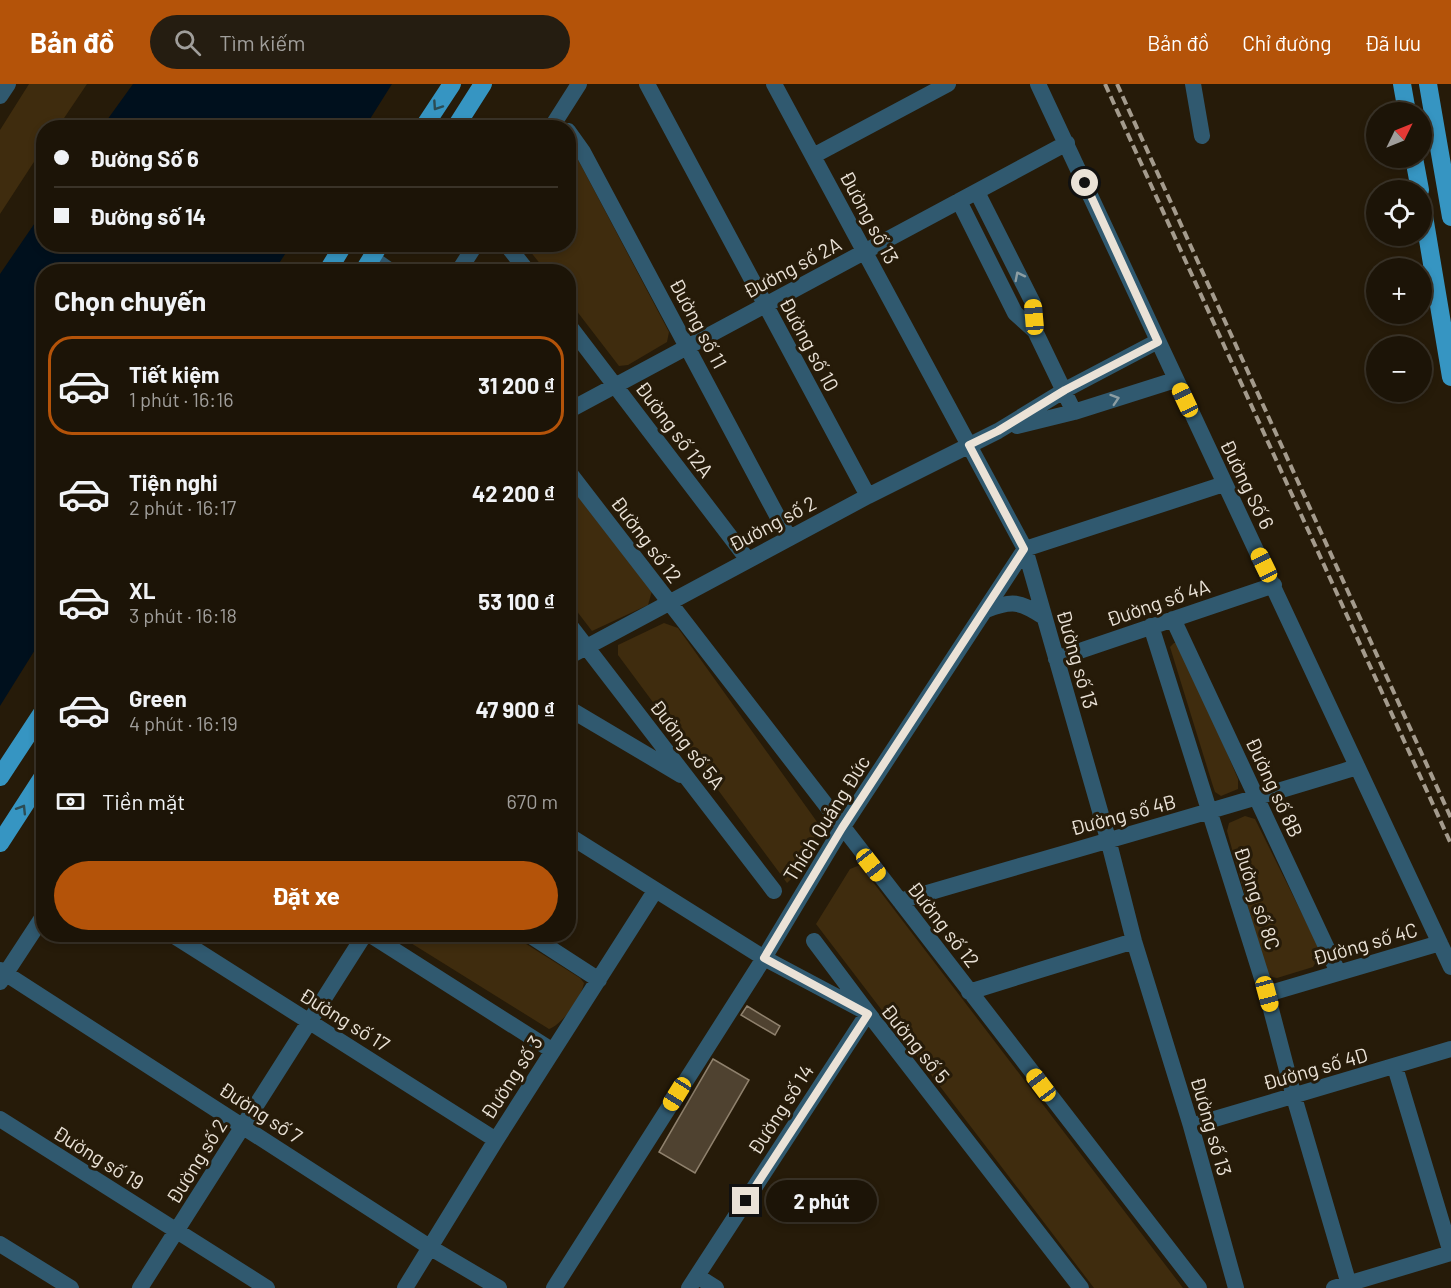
<!DOCTYPE html>
<html lang="vi">
<head>
<meta charset="utf-8">
<style>
  body { margin:0; font-family:Barlow,sans-serif; background:#251d11; color:#f1f3f6; height:100vh; display:flex; flex-direction:column; font-size:22px; white-space:nowrap }
  * { box-sizing:border-box; margin:0 }
  p { font-size:20px; color:#a09e9b }
  .icon { flex:none; width:33px; height:33px; fill:none; stroke:currentColor; stroke-width:2; stroke-linecap:round; stroke-linejoin:round }
  .map { position:relative; flex:1; overflow:hidden }
  .drawer { position:absolute; left:36px; top:180px; width:540px; height:678px; display:flex; flex-direction:column; background:#1c1407; border-radius:24px; box-shadow:0 3px 9px #0003,0 0 0 2px #3a3328 }
  .drawer>* { flex:none }
  .guide { position:absolute; left:36px; top:36px; width:540px; height:132px; border-radius:24px; box-shadow:0 3px 9px #0003,0 0 0 2px #3a3328; display:grid; align-content:center; height:132px; padding:0 18px; background:#1c1407 }
  .needle { width:39px; rotate:47deg }
  .fabs { position:absolute; left:1366px; top:18px; display:grid; gap:12px }
  .fabs a { display:grid; place-items:center; width:66px; height:66px; border-radius:50%; background:#1c1407; box-shadow:0 3px 9px #0003,0 0 0 2px #3a3328; font-size:30px }
  .end { position:absolute; width:27px; height:27px; margin:-14px; border:8px solid #eae2d7; background:#111; box-shadow:0 0 0 3px #111 }
  .from { border-radius:50% }
  .bubble { position:absolute; height:42px; border-radius:21px; background:#1c1407; box-shadow:0 3px 9px #0003,0 0 0 2px #3a3328; font-size:20px; font-weight:700; line-height:42px; text-align:center }
  .car { position:absolute; width:18px; height:36px; margin:-18px -9px; border-radius:8px; box-shadow:0 0 4px 2px #0007; background:linear-gradient(#f5c518 24%,#345 0 40%,#f5c518 0 76%,#345 0 86%,#f5c518 0) }
  .guide b { display:flex; align-items:center; gap:21px; height:57px; font-size:22px }
  .guide b+b { border-top:2px solid #3a3328 }
  .guide i { width:15px; height:15px; background:#f1f3f6 }
  ul { padding:0; list-style:none }
  li { display:flex; align-items:center; gap:18px; height:99px; margin:0 12px 9px; padding:0 6px; border:3px solid transparent; border-radius:24px }
  li div { flex:1 }
  li b { display:block; font-size:22px }
  li em { font-style:normal; font-weight:700 }
  li.active { border-color:#b45309 }
  li>.icon { width:54px; height:54px; stroke-width:1.5 }
  h2 { padding:0 18px; font-size:27px; line-height:72px }
  .pay { display:flex; align-items:center; gap:15px; height:66px; padding:0 18px; font-size:22px }
  .pay p { margin-inline-start:auto }
  .primary-button { display:flex; gap:12px; margin-top:auto; padding:12px 18px }
  .primary-button a { flex:1; height:69px; border-radius:36px; background:#b45309; color:#fff; font-size:24px; font-weight:700; line-height:69px; text-align:center }
  header { display:flex; align-items:center; gap:36px; box-sizing:border-box; height:84px; padding:0 30px; background:#b45309; color:#fff }
  header strong { font-size:28px }
  nav { display:flex; gap:33px; margin-inline-start:auto; font-size:21px }
  .search { width:420px; height:54px; background:#251d11; display:flex; align-items:center; gap:15px; box-sizing:border-box; padding:0 21px; border-radius:33px; color:#a09e9b; font-size:22px }
  .map>svg:first-child { display:block }
  .green { fill:#3f2c0e }
  .water { fill:#00101d }
  .building { fill:#4f4230; stroke:#8f816d; stroke-width:1.5 }
  .lines { fill:none; stroke-linecap:round; stroke-linejoin:round }
  .minor { stroke:#30596f; stroke-width:16 }
  .major { stroke:#3695c2; stroke-width:18 }
  .rail { stroke:#a49b8d; stroke-width:4; stroke-dasharray:9 4.5; stroke-linecap:butt }
  .oneway { stroke:#2c4c53 }
  .oneway2 { stroke:#8d9ea3 }
  .route { stroke:#eae2d7; stroke-width:8 }
  .labels { text-anchor:middle; dominant-baseline:central; stroke-width:6; stroke-linejoin:round; paint-order:stroke }
  .street-label { font-size:20px; fill:#eae2d7; stroke:#261b09 }
</style>
</head>
<body>
<header>
<strong>Bản đồ</strong>
<div class="search"><svg class="icon" aria-label="search" viewBox="0 0 24 24"><circle cx="10" cy="10" r="6"/><path d="M15 15l6 6"/></svg>Tìm kiếm</div>
<nav><a>Bản đồ</a><a>Chỉ đường</a><a>Đã lưu</a></nav>
</header>
<div class="map">
<svg width="1451" height="1204" viewBox="0 0 1451 1204">
  <rect width="100%" height="100%" fill="#261b09"/>
  <path class="green" d="M29 0H87L58 43 44 44 43 64 0 130V46Z
    M569 67 574 68 669 248 667 258 628 281 619 282 569 217 568 188 546 187 525 161 568 160Z
    M568 399 652 507 648 521 592 547 569 517Z
    M664 539 678 544 820 742 796 790 787 799 618 571V561Z
    M1174 559H1177L1183 565 1238 695V705L1221 712 1215 708 1212 699 1170 563Z
    M1245 732 1255 735 1319 864 1320 871 1313 883 1277 894 1271 893 1266 888 1227 747 1229 739Z
    M860 781 1183 1204H1094L816 840 850 785Z
    M398 851H512L580 894 584 899C581 914 563 940 549 945Z"/>
  <path class="water" d="M133 0H392L365 43H102Z
    M43 127 44 160 291 161 274 187 44 188 43 553 0 622V190Z"/>
  <path class="building" d="M747 922 780 942 775 951 741 931Z
    M713 975 749 996 695 1089 659 1068Z"/>
  <g class="lines">
    <path class="minor" d="M647 0 868 412
      M774 0 1025 465 1108 755 1134 857 1191 1042 1236 1204
      M1038 0 1451 883
      M1193 0 1202 52
      M0 12 8 0
      M551 44 579 0
      M568 47 583 68 789 454
      M813 72 948 0
      M977 108 1033 219 1035 247
      M959 117 1015 229 1035 247 1074 328
      M506 160 528 188
      M372 174 392 188
      M458 188 476 160
      M568 240 748 476
      M568 327 1067 59
      M1017 342 1074 328 1175 296
      M568 387 1199 1204
      M986 526C1012 516 1020 517 1044 533
      M1173 535 1338 888
      M568 539 774 807
      M1151 542 1267 910 1294 1013 1350 1204
      M568 573 868 412 998 347 1065 306 1158 257
      M1056 575 1274 501
      M568 624 681 691
      M568 751 764 874 862 926
      M900 817C1052 772 1205 730 1357 683
      M171 850 496 1056
      M369 850 553 967
      M528 850 599 896
      M814 857 868 929 1081 1204
      M0 886 431 1164 499 1204
      M0 898 44 831
      M969 908 1134 857
      M1267 910 1440 859
      M1395 983 1451 1169
      M0 1035 267 1204
      M1191 1042 1451 965
      M0 1160 71 1204
      M697 1192 716 1204
      M140 1204 365 850
      M405 1204 496 1056 655 807
      M554 1204 764 874 842 744 1025 465 1224 400
      M689 1204 868 929
      M1334 1204 1451 1169"/>
    <path class="major" d="M1402 0 1407 28
      M1428 0 1451 133
      M423 44 452 0
      M455 44 483 0
      M1414 74 1420 106
      M1422 120 1451 293
      M327 188 344 160
      M363 188 380 160
      M0 693 44 626
      M0 759 44 691"/>
    <path class="rail" d="M1105 0 1451 760
      M1117 0 1451 734"/>
  </g>
  <defs><path id="oneway-chevron" d="M-2-3.5L2.5 0L-2 3.5" fill="none" stroke-width="1.6" stroke-linecap="round" stroke-linejoin="round" transform="scale(1.5)"/></defs>
  <g class="oneway">
    <use href="#oneway-chevron" transform="translate(437 22) rotate(124)"/>
    <use href="#oneway-chevron" transform="translate(22 725) rotate(-58)"/>
  </g>
  <g class="oneway2">
    <use href="#oneway-chevron" transform="translate(1019 192) rotate(-117)"/>
    <use href="#oneway-chevron" transform="translate(1115 315) rotate(-18)"/>
  </g>
  <g class="lines">
    <path class="route" d="M746 1117 868 930 764 874 842 744 1024 465 969 361 998 347 1065 306 1158 258 1085 99"/>
  </g>
  <g class="labels">
    <g class="street-label">
      <text transform="translate(870 133) rotate(62)">Đường số 13</text>
      <text transform="translate(792 183) rotate(-28)">Đường số 2A</text>
      <text transform="translate(699 239) rotate(62)">Đường số 11</text>
      <text transform="translate(810 260) rotate(62)">Đường số 10</text>
      <text transform="translate(675 345) rotate(53)">Đường số 12A</text>
      <text transform="translate(1248 400) rotate(64)">Đường Số 6</text>
      <text transform="translate(772 439) rotate(-28)">Đường số 2</text>
      <text transform="translate(647 455) rotate(53)">Đường số 12</text>
      <text transform="translate(1158 518) rotate(-19)">Đường số 4A</text>
      <text transform="translate(1078 575) rotate(74)">Đường số 13</text>
      <text transform="translate(688 660) rotate(52)">Đường số 5A</text>
      <text transform="translate(1275 703) rotate(65)">Đường số 8B</text>
      <text transform="translate(1123 730) rotate(-15)">Đường số 4B</text>
      <text transform="translate(826 734) rotate(-58)">Thích Quảng Đức</text>
      <text transform="translate(1258 814) rotate(72)">Đường số 8C</text>
      <text transform="translate(944 840) rotate(52)">Đường số 12</text>
      <text transform="translate(1365 859) rotate(-16)">Đường số 4C</text>
      <text transform="translate(345 935) rotate(32)">Đường số 17</text>
      <text transform="translate(916 959) rotate(51)">Đường số 5</text>
      <text transform="translate(1315 984) rotate(-16)">Đường số 4D</text>
      <text transform="translate(511 993) rotate(-57)">Đường số 3</text>
      <text transform="translate(780 1025) rotate(-57)">Đường số 14</text>
      <text transform="translate(261 1028) rotate(33)">Đường số 7</text>
      <text transform="translate(1212 1042) rotate(74)">Đường số 13</text>
      <text transform="translate(99 1073) rotate(32)">Đường số 19</text>
      <text transform="translate(196 1077) rotate(-58)">Đường số 2</text>
    </g>
  </g>
</svg>
<div class="fabs">
<a><svg class="needle" viewBox="-14 -14 28 28"><path d="M0-13l5 13h-10z" fill="#e53935"/><path d="M0 13l5-13h-10z" fill="#a09e9b"/></svg></a>
<a><svg class="icon" aria-label="locate" viewBox="0 0 24 24"><circle cx="12" cy="12" r="6"/><path d="M12 2v4M12 18v4M2 12h4M18 12h4"/></svg></a>
<a>+</a>
<a>−</a>
</div>
<i class="end from" style="left:1085px;top:99px"></i>
<i class="end" style="left:746px;top:1117px"></i>
<div class="bubble" style="left:766px;top:1096px;width:111px">2 phút</div>
<i class="car" style="left:1034px;top:233px;rotate:355deg"></i>
<i class="car" style="left:1185px;top:316px;rotate:335deg"></i>
<i class="car" style="left:1264px;top:481px;rotate:334deg"></i>
<i class="car" style="left:871px;top:781px;rotate:142deg"></i>
<i class="car" style="left:1267px;top:910px;rotate:165deg"></i>
<i class="car" style="left:1041px;top:1001px;rotate:323deg"></i>
<i class="car" style="left:677px;top:1010px;rotate:212deg"></i>
<div class="guide">
<b><i class="from"></i>Đường Số 6</b>
<b><i></i>Đường số 14</b>
</div>
<section class="drawer">
<h2>Chọn chuyến</h2>
<ul>
<li class="active"><svg class="icon" aria-label="car" viewBox="0 0 24 24"><path d="M5 17H2v-5l4-1 3-4h7l3 4 3 1v5h-3M9 17h6M6 11h13"/><circle cx="7" cy="17" r="2"/><circle cx="17" cy="17" r="2"/></svg><div><b>Tiết kiệm</b><p>1 phút · 16:16</p></div><em>31 200 ₫</em></li>
<li><svg class="icon" aria-label="car" viewBox="0 0 24 24"><path d="M5 17H2v-5l4-1 3-4h7l3 4 3 1v5h-3M9 17h6M6 11h13"/><circle cx="7" cy="17" r="2"/><circle cx="17" cy="17" r="2"/></svg><div><b>Tiện nghi</b><p>2 phút · 16:17</p></div><em>42 200 ₫</em></li>
<li><svg class="icon" aria-label="car" viewBox="0 0 24 24"><path d="M5 17H2v-5l4-1 3-4h7l3 4 3 1v5h-3M9 17h6M6 11h13"/><circle cx="7" cy="17" r="2"/><circle cx="17" cy="17" r="2"/></svg><div><b>XL</b><p>3 phút · 16:18</p></div><em>53 100 ₫</em></li>
<li><svg class="icon" aria-label="car" viewBox="0 0 24 24"><path d="M5 17H2v-5l4-1 3-4h7l3 4 3 1v5h-3M9 17h6M6 11h13"/><circle cx="7" cy="17" r="2"/><circle cx="17" cy="17" r="2"/></svg><div><b>Green</b><p>4 phút · 16:19</p></div><em>47 900 ₫</em></li>
</ul>
<div class="pay"><svg class="icon" aria-label="cash" viewBox="0 0 24 24"><path d="M3 7h18v10H3z"/><circle cx="12" cy="12" r="2"/></svg>Tiền mặt<p>670 m</p></div>
<div class="primary-button"><a>Đặt xe</a></div>
</section>
</div>
</body>
</html>
